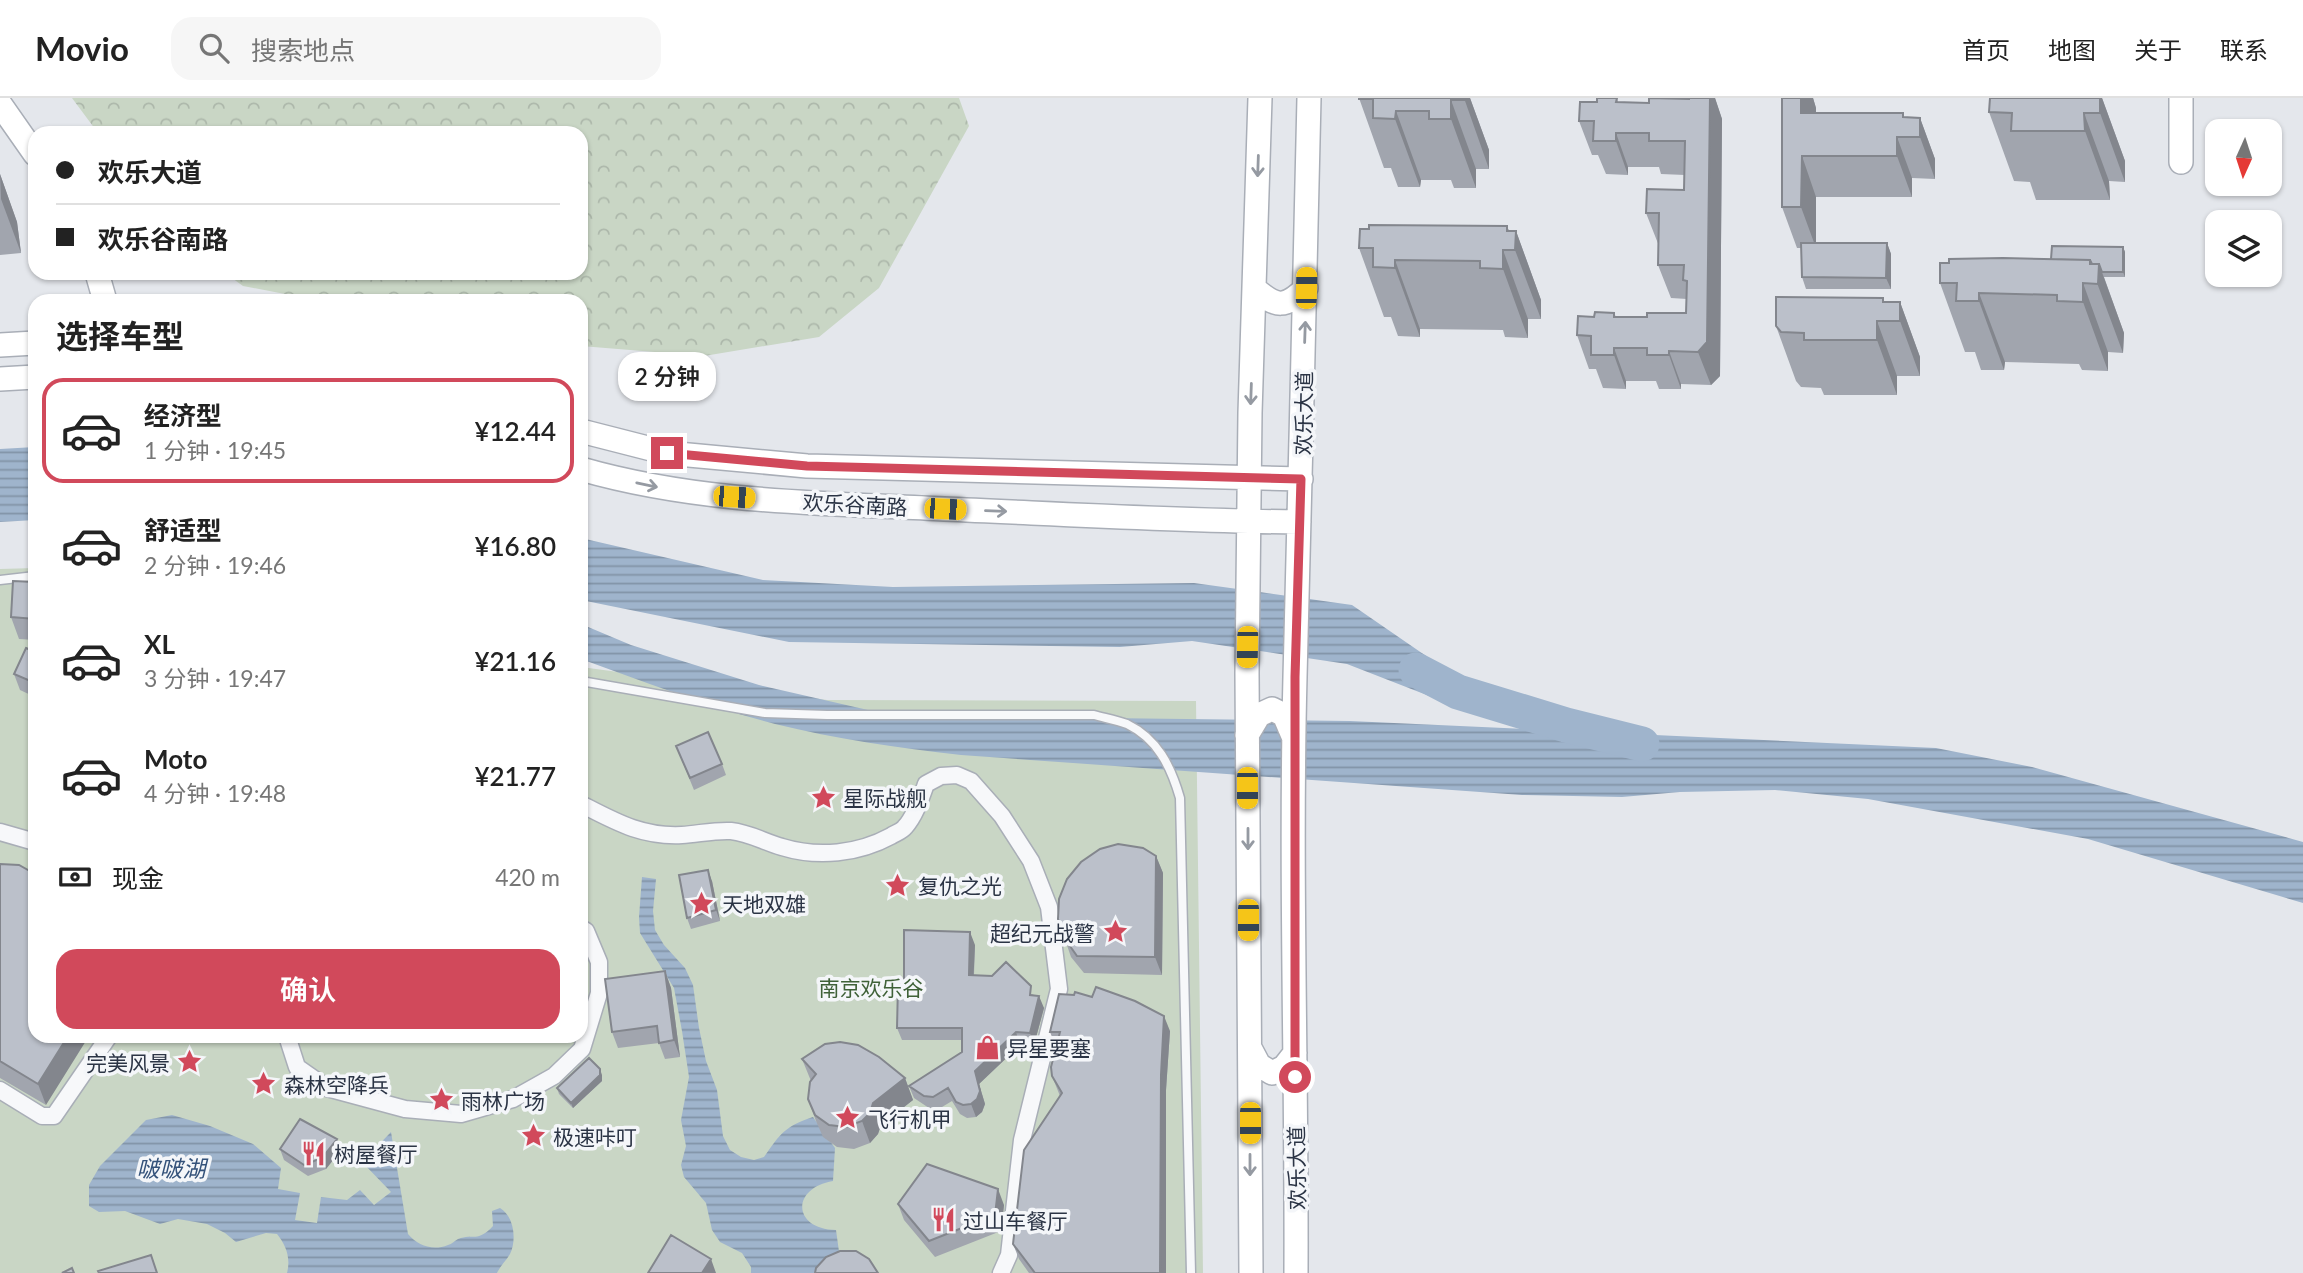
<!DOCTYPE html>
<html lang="zh">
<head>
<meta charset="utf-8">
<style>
  body { margin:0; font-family:Lato,"Noto Sans SC",sans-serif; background:#f6f6f6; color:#222; height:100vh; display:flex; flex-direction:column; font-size:26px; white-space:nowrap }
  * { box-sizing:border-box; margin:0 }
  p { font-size:23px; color:#767676 }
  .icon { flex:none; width:38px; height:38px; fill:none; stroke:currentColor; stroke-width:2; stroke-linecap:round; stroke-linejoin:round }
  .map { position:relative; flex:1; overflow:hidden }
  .panel { position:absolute; left:28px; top:196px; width:560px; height:749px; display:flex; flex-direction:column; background:#fff; border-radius:21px; box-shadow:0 2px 5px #0004 }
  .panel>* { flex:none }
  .top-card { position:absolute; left:28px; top:28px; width:560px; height:154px; border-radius:21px; box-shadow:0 2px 5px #0004; display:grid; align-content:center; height:154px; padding:0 28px; background:#fff }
  .needle { width:46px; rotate:183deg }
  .buttons { position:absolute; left:2205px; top:21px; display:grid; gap:14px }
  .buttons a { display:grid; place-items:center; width:77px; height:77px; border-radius:14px; background:#fff; box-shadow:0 2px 5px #0004; font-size:35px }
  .end { position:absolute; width:32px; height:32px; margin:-16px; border:9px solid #d1495b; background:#fff; box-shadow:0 0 0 4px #fff }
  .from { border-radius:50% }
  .bubble { position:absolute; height:49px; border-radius:21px; background:#fff; box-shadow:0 2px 5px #0004; font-size:23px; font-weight:600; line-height:49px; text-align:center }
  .car { position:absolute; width:21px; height:42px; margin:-21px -10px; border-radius:9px; box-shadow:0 0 5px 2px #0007; background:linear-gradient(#f5c518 24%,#345 0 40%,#f5c518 0 76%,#345 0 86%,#f5c518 0) }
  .top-card b { display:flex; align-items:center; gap:24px; height:66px; font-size:26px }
  .top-card b+b { border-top:2px solid #e0e0e0 }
  .top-card i { width:18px; height:18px; background:#222 }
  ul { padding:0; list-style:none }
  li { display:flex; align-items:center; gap:21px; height:105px; margin:0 14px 10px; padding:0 14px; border:4px solid transparent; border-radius:21px }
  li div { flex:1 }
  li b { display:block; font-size:26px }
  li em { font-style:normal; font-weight:600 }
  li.current { border-color:#d1495b }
  li>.icon { width:63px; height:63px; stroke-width:1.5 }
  h2 { padding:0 28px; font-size:32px; line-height:84px }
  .pay { display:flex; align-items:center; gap:18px; height:77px; padding:0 28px; font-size:26px }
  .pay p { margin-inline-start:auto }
  .button { display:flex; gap:14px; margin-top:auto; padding:14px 28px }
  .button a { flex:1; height:80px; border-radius:21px; background:#d1495b; color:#fff; font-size:28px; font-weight:600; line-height:80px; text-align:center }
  header { display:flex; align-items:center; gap:42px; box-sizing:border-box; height:98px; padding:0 35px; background:#fff; border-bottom:2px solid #e0e0e0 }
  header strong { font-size:33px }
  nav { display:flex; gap:38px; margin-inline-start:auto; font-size:24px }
  .search { width:490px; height:63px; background:#f6f6f6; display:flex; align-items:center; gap:18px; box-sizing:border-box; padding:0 24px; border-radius:21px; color:#767676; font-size:26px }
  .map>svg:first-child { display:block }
  .forest { fill:url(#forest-crowns) }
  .park { fill:#c9d6c5 }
  .water { fill:url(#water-rules) }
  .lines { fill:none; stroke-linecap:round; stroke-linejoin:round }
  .river { stroke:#9fb4cc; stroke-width:35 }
  .lane-casing { stroke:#a9aeb7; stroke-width:11 }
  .street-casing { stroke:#a9aeb7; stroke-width:19 }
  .secondary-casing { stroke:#a9aeb7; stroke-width:26 }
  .lane { stroke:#f7f8fa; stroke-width:8 }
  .street { stroke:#f7f8fa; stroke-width:16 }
  .secondary { stroke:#fff; stroke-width:23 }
  .wall { fill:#a1a5ae }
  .shaded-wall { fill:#83868d }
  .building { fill:#bbc0ca; stroke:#83868d; stroke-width:2 }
  .oneway { stroke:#959aa2 }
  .route { stroke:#d1495b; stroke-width:9 }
  .labels { text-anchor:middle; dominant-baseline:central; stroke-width:7; stroke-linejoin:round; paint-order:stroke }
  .street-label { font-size:21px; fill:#2b3445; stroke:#f4f6f9 }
  .poi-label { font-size:21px; fill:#2b3445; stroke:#f4f6f9; text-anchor:start }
  .park-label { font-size:21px; fill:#3f6138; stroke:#f4f6f9 }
  .water-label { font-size:23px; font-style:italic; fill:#34527a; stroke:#f4f6f9 }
</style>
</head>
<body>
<header>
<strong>Movio</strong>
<div class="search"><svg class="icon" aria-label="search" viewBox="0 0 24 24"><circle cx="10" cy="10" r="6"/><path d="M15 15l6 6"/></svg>搜索地点</div>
<nav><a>首页</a><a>地图</a><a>关于</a><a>联系</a></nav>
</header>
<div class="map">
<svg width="2303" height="1175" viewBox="0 0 2303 1175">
  <defs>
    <pattern id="forest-crowns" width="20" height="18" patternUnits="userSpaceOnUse" patternTransform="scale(1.75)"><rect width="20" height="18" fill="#c9d6c5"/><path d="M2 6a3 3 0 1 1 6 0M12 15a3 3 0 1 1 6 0" fill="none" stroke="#adb8ab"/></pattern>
    <pattern id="water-rules" width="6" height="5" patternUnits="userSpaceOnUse" patternTransform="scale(1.75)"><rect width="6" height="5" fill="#9fb4cc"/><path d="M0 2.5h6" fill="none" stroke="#8293a7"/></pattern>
  </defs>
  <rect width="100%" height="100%" fill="#e4e7ec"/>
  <path class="forest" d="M72 0H959L969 28 879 190 819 239 704 258 581 248V203H321L243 188 225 175H581V35H98Z"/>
  <path class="park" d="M35 470V938H581V569L827 602 1196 603 1203 1175H0V471Z"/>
  <path class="water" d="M35 349V422L0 424V351Z
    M581 440 763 482 893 489 1194 485 1352 507 1461 582 1455 608 1347 566 1192 543 1120 549 789 544 581 502Z
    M581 526 631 547 759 587 868 612 1008 619 1350 623 1936 650 2032 669 2303 744V805L2088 741 1868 701 1775 692 1680 694 1622 699 1522 697 961 657C898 650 836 641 775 626 709 609 645 584 581 561Z
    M642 779 656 781 653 813 655 832 664 847 685 870 693 887 699 930 706 963 717 992 723 1038 730 1052 741 1059 754 1062 764 1059C781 1035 784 1029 813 1019L835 1050 833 1083C791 1090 792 1131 836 1132L842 1175H751V1169L742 1155 720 1144 712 1132 706 1105 684 1079 681 1067 686 1048 681 1022 689 979 682 933 674 890 640 835 639 819Z
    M172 1017 210 1028 253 1046 281 1070 278 1091 300 1095 295 1122 317 1125 321 1099 347 1102 360 1092 374 1107 391 1094 362 1064 391 1034 408 1136C418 1148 433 1153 448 1147 452 1146 454 1143 458 1141 474 1135 477 1145 493 1128L492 1113 500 1110C514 1118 517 1142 510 1156 506 1163 500 1168 497 1175H287C291 1160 286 1147 277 1136L266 1135 236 1144 225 1135 207 1126 178 1121 160 1126 125 1113 99 1114 89 1108V1087L100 1068 146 1022Z"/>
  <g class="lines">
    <path class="river" d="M1416 572 1458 594 1566 627 1642 646"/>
    <defs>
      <path id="lane" d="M0 482 35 478
        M581 583 765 615 827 617H1094C1105 620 1117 622 1127 626 1158 641 1171 669 1180 700L1191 1175"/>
      <path id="street" d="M581 706C616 724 642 739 682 737 698 736 715 732 731 733 750 735 764 744 782 749 818 760 858 756 891 738 896 735 902 733 905 729 915 718 921 700 926 686L941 678 957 677 971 683 1002 718 1031 763 1049 809 1059 891 1022 1042 1009 1157 1001 1175
        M0 734 35 744
        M287 938 297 969 327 990 405 1011 461 1016 513 1001 554 978 582 951 599 895V864L586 833 581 830
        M0 992 42 1018H54L109 938"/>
      <path id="secondary" d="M2181 0V64
        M0 6 35 56
        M97 175 105 203
        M1255 191C1277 210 1285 210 1306 190
        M0 247 35 245
        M0 281 35 279
        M581 333 667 355 807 368 1301 381
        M581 371C699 405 822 405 944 411 1062 416 1181 423 1299 424
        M1247 637 1259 617 1272 611 1284 617 1293 638
        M1250 950 1259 967 1272 975 1284 969 1295 955
        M1251 1175 1247 575 1250 315 1260 0
        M1296 1175C1297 976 1290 777 1295 579 1299 386 1306 193 1309 0"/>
    </defs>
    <use href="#lane" class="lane-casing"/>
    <use href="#street" class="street-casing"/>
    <use href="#secondary" class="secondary-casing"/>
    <use href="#lane" class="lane"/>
    <use href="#street" class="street"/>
    <use href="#secondary" class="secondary"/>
  </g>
  <path class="wall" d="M1359 0H1470L1489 52V71H1476V90H1454L1451 82H1421L1420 89H1398L1391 70H1384Z
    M1617 0 1618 4 1649 5 1689 1V0H1715L1722 21 1720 278 1711 287 1681 286V291H1659L1656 283H1626V291L1603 290 1596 271H1589L1577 237 1594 219 1614 215 1616 219H1647L1686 215 1687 201 1671 200 1658 167 1659 148 1646 115 1684 92 1685 77 1661 76 1659 69H1628V77L1606 76 1598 57H1592L1579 23 1597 4Z
    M1782 0H1813L1816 10V15L1920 20 1935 61V81L1912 80V99H1816V145H1887L1891 156V191H1806L1802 179V150H1797L1782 109Z
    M2102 0 2125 63V84L2109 83 2110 102H2036L2030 84 2014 83 1989 14Z
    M0 76 17 124 21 155 0 157Z
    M1507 128 1509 133H1516L1541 202V221H1528V240L1505 239 1503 232 1420 231V239L1398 238 1391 219H1384L1359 150 1369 131Z
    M2123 149 2125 154V179H2104L2124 235 2123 255 2108 254V273L2082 272 2079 266 2005 264 2004 272H1981L1975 254H1965L1940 185 2051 161Z
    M1884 204H1900L1920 259V278H1897V297H1824L1821 290 1801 289 1796 283 1776 228Z
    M35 484V542L19 541 11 519Z
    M35 554V599L20 592 14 576Z
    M676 648 722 666 726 677 694 692Z
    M1156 758 1163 775 1162 877 1084 875 1071 859 1058 821Z
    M0 766 46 1007 0 980Z
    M712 783 720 823 691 831 687 820Z
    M975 847 974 877 1034 897 1044 910 1034 947H1020L979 986 985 1006 982 1014 976 1019 967 1020 960 1016 952 1003 937 1012 929 1010 914 1000 909 988 962 954V942H902L897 930 904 887Z
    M665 873 671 890 680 959 665 961 659 945 618 950 612 934Z
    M1170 933 1166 992V1175H1029L1019 1161 1013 1146 1060 998 1052 978 1056 949 1050 934Z
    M802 961 905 980 913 1002 881 1027 878 1036 870 1045 854 1051 837 1049 823 1039 816 1023 808 1001 811 983Z
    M602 977V983L573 1010 559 996 557 990Z
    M280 1051 341 1052 326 1071 308 1078 284 1062Z
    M898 1106 1004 1107 1001 1133 935 1159 904 1122Z"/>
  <path class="shaded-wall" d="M1464 0H1470L1489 52V71Z
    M1710 0H1715L1722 21 1720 278 1711 287 1698 254Z
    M1801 0H1813L1816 10V56L1801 15Z
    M2100 0H2102L2125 63V84L2100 15Z
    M1451 2 1476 71V90L1451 21Z
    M1396 13 1421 82 1420 89 1395 21Z
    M2084 15 2109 83 2110 102 2085 33Z
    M1920 20 1935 61V81L1920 39Z
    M1616 35 1628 69V77L1616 43Z
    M1897 39 1912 80V99L1897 58Z
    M1802 58 1816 99V150L1801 109Z
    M0 76 17 124 21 155 1 101Z
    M1507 128 1515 151 1516 133 1541 202V221L1515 152 1507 133Z
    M1887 145 1891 156V191L1886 180Z
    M2123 149 2125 154V179L2123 174Z
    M1503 152 1528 221V240L1503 171Z
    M1395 162 1420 231V239L1395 170Z
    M2090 162 2099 166 2124 235 2123 255 2090 166Z
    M2083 185 2108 254V273L2083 204Z
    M1979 195 2005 264 2004 272 1979 203Z
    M1900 204 1920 259V278L1900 223Z
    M1877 223 1897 278V297L1877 242Z
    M1614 250 1626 283V291L1614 257Z
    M1669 253 1681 286V291L1669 257Z
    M1156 758 1163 775 1162 877 1155 859Z
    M708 772 712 783 720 823 716 812Z
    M970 834 975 847 973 889 969 877Z
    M665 873 671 890 680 959 674 942Z
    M1039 898 1044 910 1034 947 1030 935Z
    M1164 918 1170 933 1166 992V1175H1160L1161 977Z
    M1016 934 1020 947 979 986 985 1006 982 1014 976 1019 971 1006 975 973Z
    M68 938H89L46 1007 38 986Z
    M600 971 602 977V983L573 1010 571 1005Z
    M905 980 913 1002 881 1027 878 1036 870 1045 862 1023 873 1005Z
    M337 1041 341 1052 326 1071 322 1060Z
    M998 1091 1004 1107 1001 1133 995 1117Z
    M711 1161 716 1175H702Z"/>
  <path class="building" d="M1359 0H1464V2H1451V21H1429V13H1396L1395 21 1373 20V1H1359Z
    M1597 0H1617L1616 4 1649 5V0L1689 1V0H1710L1707 244 1698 254 1669 253V257H1647V250H1614V257H1591V238L1577 237 1578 218 1594 219 1595 214 1614 215V219H1647V215H1686L1687 183 1683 182 1684 167H1658L1659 115H1646L1647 91 1684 92 1685 43H1649V35H1616V43H1593L1594 23H1579L1580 4H1597Z
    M1782 0H1801V15H1903V19L1920 20V39H1897V58H1802L1801 109H1782Z
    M1990 0H2100V15H2084L2085 33H2011L2012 15 1989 14Z
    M1369 127 1507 128V133H1516L1515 152H1503V171L1480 170V163L1395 162V170L1373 169V150H1359L1360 131H1369Z
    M1801 145H1887L1886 180 1802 179Z
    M2052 148 2123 149V174H2102L2099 166H2092L2090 162 2051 161Z
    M2003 160 2090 162V166H2099L2098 186 2083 185V204L2057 203V197L1979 195V203H1956L1957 185H1940V165H1949V161Z
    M1776 199 1883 200V204H1900V223H1877V242H1804V235L1781 234 1776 228Z
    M13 483 35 484V521L11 519Z
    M26 550 35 554V585L14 576Z
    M708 634 722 666 690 680 676 648Z
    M1118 746 1143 750 1156 758 1155 859 1077 858 1065 841 1058 821 1059 801 1067 781 1081 764 1100 751Z
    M0 766 19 767 35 776V938H68L38 986 0 963Z
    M708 772 716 812 687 820 679 777Z
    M904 832 970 834 969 877 992 878 1006 864 1031 888 1030 897 1039 898 1030 935 1016 934 975 973 980 993 977 1001 971 1006 963 1007 956 1004 948 990 933 999 924 998 909 988 962 954V930H897L898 886 904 887Z
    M665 873 674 942 659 945 657 928 612 934 605 881Z
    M1096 889 1135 903 1164 918 1161 977 1160 1175H1035L1013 1146 1024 1052 1062 995 1052 978 1051 969 1060 934H1050L1059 896 1074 897 1075 894 1092 899Z
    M840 944 858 947 879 959 905 980 873 1005 870 1015 862 1023 846 1029 829 1027 815 1017 808 1001 810 984 816 976 802 961 825 946Z
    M589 960 600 971V977L571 1005 557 990Z
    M300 1021 337 1041 322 1060 304 1067 280 1051Z
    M927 1066 998 1091 995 1117 929 1143 898 1106Z
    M671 1137 711 1161 702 1175H648Z
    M840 1153H856L869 1161 878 1175H815L816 1170 826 1159Z
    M151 1157 157 1175H99L98 1173Z
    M72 1170 74 1175H62Z"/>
  <defs><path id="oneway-shaft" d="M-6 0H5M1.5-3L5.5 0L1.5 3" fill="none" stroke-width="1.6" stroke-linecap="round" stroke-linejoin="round" transform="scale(1.75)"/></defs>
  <g class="oneway">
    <use href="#oneway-shaft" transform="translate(1258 68) rotate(92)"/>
    <use href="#oneway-shaft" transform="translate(1305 234) rotate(-88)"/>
    <use href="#oneway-shaft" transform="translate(1251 296) rotate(92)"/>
    <use href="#oneway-shaft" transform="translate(647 387) rotate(12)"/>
    <use href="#oneway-shaft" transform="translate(996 413) rotate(2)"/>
    <use href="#oneway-shaft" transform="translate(1248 741) rotate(90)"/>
    <use href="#oneway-shaft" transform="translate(1250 1067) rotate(90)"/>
  </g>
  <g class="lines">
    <path class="route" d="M667 355 807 368 1301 381 1295 579V979"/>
  </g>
  <defs>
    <symbol id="sight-bare" viewBox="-9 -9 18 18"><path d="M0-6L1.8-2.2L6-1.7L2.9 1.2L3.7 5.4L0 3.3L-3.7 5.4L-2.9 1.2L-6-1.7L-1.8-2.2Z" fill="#d1495b" stroke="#f4f6f9" stroke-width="2.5" paint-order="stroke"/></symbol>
    <symbol id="shop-bare" viewBox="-9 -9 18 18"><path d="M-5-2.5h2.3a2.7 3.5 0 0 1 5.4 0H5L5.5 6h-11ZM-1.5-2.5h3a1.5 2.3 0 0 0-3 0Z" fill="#d1495b" stroke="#f4f6f9" stroke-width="2.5" paint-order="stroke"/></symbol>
    <symbol id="restaurant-bare" viewBox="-9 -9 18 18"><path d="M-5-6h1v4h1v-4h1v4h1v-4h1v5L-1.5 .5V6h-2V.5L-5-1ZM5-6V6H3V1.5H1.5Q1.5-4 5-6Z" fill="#d1495b" stroke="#f4f6f9" stroke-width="2.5" paint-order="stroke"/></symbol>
  </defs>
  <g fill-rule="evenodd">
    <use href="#sight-bare" x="806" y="682" width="35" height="35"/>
    <use href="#sight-bare" x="880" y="770" width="35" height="35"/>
    <use href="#sight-bare" x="684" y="788" width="35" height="35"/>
    <use href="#sight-bare" x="1098" y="816" width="35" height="35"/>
    <use href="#shop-bare" x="970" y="932" width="35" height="35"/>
    <use href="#sight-bare" x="172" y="946" width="35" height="35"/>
    <use href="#sight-bare" x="246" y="968" width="35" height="35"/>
    <use href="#sight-bare" x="424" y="984" width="35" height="35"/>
    <use href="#sight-bare" x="830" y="1002" width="35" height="35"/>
    <use href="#sight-bare" x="516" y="1020" width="35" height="35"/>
    <use href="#restaurant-bare" x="296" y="1038" width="35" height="35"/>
    <use href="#restaurant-bare" x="926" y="1104" width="35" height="35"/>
  </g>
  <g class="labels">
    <g class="street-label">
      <text transform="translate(1303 315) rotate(-89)">欢乐大道</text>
      <text transform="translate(855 406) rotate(3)">欢乐谷南路</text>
      <text transform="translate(1296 1070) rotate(-91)">欢乐大道</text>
    </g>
    <g class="poi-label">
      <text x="843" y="699">星际战舰</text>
      <text x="918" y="787">复仇之光</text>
      <text x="722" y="805">天地双雄</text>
      <text x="1095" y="834" text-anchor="end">超纪元战警</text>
      <text x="1007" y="949">异星要塞</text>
      <text x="170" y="964" text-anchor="end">完美风景</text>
      <text x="284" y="986">森林空降兵</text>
      <text x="461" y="1002">雨林广场</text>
      <text x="868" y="1020">飞行机甲</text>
      <text x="553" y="1038">极速咔叮</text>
      <text x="334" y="1055">树屋餐厅</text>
      <text x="963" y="1122">过山车餐厅</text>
    </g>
    <g class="park-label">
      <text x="871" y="889">南京欢乐谷</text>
    </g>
    <g class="water-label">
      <text x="171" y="1070">啵啵湖</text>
    </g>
  </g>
</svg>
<div class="buttons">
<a><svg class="needle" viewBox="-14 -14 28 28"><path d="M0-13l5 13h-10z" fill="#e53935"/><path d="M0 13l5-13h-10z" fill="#767676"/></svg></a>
<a><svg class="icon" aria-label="layers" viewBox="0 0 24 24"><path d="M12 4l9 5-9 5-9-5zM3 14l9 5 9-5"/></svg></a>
</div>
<i class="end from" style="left:1295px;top:979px"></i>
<i class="end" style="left:667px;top:355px"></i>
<div class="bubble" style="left:618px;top:254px;width:98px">2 分钟</div>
<i class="car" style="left:1306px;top:190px;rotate:1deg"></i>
<i class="car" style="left:734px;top:399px;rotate:94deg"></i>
<i class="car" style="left:945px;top:411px;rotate:93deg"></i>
<i class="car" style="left:1247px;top:549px;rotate:181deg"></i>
<i class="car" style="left:1247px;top:690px;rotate:180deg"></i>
<i class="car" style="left:1248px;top:822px;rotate:180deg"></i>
<i class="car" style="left:1250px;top:1025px;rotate:180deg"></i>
<div class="top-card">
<b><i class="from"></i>欢乐大道</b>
<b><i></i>欢乐谷南路</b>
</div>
<section class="panel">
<h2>选择车型</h2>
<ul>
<li class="current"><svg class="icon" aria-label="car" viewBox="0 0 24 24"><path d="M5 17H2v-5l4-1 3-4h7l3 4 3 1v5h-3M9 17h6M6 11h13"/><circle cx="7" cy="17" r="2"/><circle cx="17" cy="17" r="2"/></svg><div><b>经济型</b><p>1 分钟 · 19:45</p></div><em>¥12.44</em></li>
<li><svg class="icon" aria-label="car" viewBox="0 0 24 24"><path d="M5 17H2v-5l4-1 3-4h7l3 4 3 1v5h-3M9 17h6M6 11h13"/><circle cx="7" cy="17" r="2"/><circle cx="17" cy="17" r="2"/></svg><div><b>舒适型</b><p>2 分钟 · 19:46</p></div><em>¥16.80</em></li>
<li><svg class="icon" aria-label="car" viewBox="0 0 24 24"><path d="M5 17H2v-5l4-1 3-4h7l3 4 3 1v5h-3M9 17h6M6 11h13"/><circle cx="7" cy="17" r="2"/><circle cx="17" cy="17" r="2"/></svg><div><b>XL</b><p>3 分钟 · 19:47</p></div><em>¥21.16</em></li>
<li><svg class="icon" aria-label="car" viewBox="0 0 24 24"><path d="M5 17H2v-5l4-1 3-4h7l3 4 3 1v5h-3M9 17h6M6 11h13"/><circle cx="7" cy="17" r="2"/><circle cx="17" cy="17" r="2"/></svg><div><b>Moto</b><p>4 分钟 · 19:48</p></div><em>¥21.77</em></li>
</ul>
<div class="pay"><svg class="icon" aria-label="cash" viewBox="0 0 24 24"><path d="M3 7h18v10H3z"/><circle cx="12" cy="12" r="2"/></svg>现金<p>420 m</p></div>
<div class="button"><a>确认</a></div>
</section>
</div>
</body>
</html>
